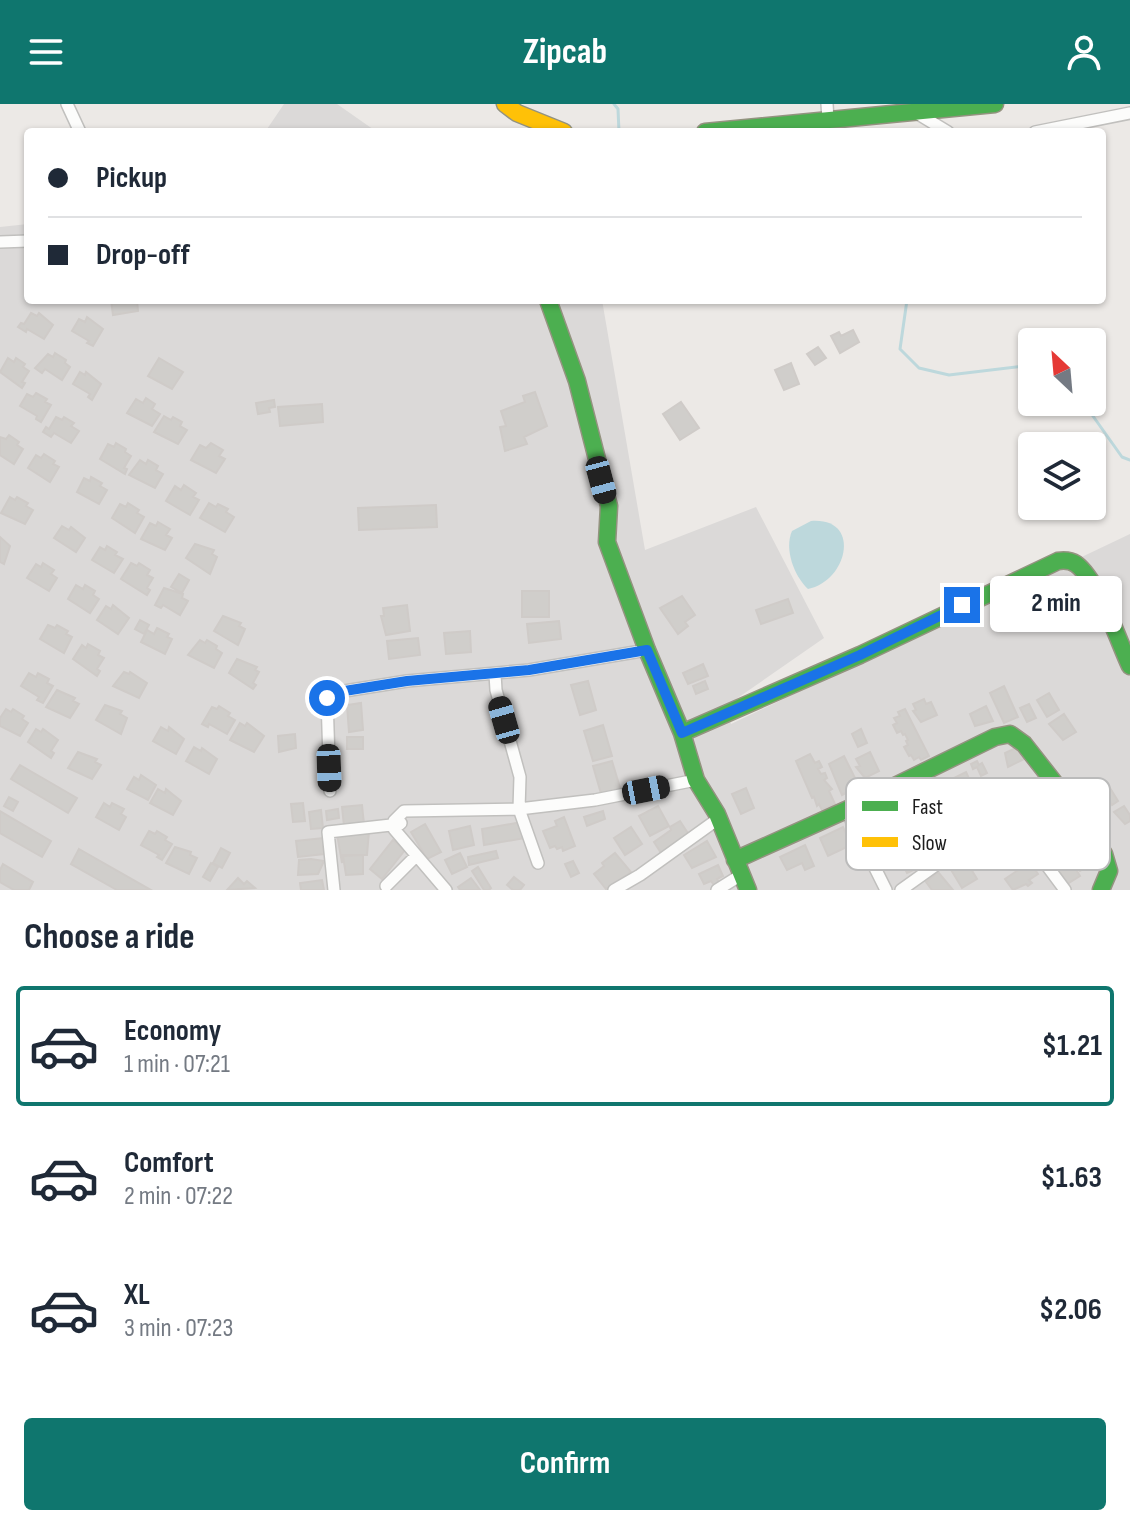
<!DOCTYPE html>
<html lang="en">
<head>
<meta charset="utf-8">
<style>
  body { margin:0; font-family:"Sofia Sans Condensed",sans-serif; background:#f6f6f7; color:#1f2937; height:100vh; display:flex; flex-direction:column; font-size:30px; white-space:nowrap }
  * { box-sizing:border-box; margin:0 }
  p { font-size:26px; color:#747a83 }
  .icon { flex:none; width:44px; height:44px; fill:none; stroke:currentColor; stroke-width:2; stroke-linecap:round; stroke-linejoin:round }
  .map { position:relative; height:786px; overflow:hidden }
  .side { display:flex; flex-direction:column; background:#fff; flex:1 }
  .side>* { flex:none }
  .top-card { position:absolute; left:24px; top:24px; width:1082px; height:176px; border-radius:8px; box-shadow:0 2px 6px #0004; display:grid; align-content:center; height:176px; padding:0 24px; background:#fff }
  .needle { width:52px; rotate:334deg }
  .fabs { position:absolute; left:1018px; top:224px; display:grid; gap:16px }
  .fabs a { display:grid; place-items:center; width:88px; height:88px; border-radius:8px; background:#fff; box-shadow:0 2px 6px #0004; font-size:40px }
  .end { position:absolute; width:36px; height:36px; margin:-18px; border:10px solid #1a73e8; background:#fff; box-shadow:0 0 0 4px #fff }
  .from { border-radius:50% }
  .bubble { position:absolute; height:56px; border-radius:8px; background:#fff; box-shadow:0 2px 6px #0004; font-size:26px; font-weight:700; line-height:56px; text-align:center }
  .car { position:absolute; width:24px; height:48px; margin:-24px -12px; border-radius:10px; box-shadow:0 0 6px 2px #0007; background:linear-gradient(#222 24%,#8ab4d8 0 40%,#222 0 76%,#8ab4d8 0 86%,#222 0) }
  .top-card b { display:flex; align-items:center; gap:28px; height:76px; font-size:30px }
  .top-card b+b { border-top:2px solid #e0e1e3 }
  .top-card i { width:20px; height:20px; background:#1f2937 }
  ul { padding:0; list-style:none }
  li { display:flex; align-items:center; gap:24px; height:120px; margin:0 16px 12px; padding:0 8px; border:4px solid transparent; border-radius:8px }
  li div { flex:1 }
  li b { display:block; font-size:30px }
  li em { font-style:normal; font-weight:700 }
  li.active { border-color:#0f766e }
  li>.icon { width:72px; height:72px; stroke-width:1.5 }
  h2 { padding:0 24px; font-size:36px; line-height:96px }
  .primary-button { display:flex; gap:16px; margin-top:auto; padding:16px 24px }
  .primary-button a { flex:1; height:92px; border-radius:8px; background:#0f766e; color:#fff; font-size:32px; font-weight:700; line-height:92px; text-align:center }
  header { display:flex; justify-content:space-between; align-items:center; height:104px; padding:0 24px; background:#0f766e; color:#fff; font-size:36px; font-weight:700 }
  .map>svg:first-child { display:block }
  .residential { fill:#dbd9d8 }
  .water { fill:#bdd8dc }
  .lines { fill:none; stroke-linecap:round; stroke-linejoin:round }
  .stream { stroke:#bdd8dc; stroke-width:3 }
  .building { fill:#d0cecb; stroke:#cfcbc8; stroke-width:2 }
  .street-casing { stroke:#c1c0be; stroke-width:14 }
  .fast-casing { stroke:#949380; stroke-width:19 }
  .slow-casing { stroke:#949380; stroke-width:19 }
  .street { stroke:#fcfcfb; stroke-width:11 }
  .fast { stroke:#4caf50; stroke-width:16 }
  .slow { stroke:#ffc107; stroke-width:16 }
  .route { stroke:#1a73e8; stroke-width:10 }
  .key { fill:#fff; stroke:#bbb; stroke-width:2 }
  .key-label { font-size:22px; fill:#1d1d1d }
</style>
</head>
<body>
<header><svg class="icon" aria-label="menu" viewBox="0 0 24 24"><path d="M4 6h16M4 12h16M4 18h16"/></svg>Zipcab<svg class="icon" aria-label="person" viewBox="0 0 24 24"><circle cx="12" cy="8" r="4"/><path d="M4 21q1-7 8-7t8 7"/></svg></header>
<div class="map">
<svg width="1130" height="786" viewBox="0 0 1130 786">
  <rect width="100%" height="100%" fill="#ece9e6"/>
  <path class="residential" d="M284 0H337L377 28H265Z
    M28 120V196H602L645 446 756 403 824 534 726 602 731 620 1130 430V786H0V123Z"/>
  <path class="water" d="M811 417C862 413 848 477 808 485 794 472 784 445 792 427Z"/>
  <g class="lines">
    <path class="stream" d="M614 0 618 5 619 28
      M907 196 900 245 919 264 949 271 1032 261
      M1083 298 1122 353 1130 356"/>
  </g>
  <path class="building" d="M111 196H137L138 207 113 211Z
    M31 209 37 212 39 209 53 221 44 235 27 225 26 228 18 223 21 219 24 220Z
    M87 213 103 225 93 242 87 239 89 237 72 227 79 215 85 218Z
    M853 226 859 238 840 249 831 232 839 228 841 232Z
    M818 243 826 254 815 261 807 250Z
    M55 249 66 256 65 259 70 263 62 276 45 265 42 269 35 264 48 250 53 253Z
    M8 254 14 258 16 254 25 260 23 263 29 267 22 278 25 279 22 284 0 268Z
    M159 254 183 268 172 285 148 272Z
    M791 259 799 280 784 286 775 266Z
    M80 268 85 271 86 268 101 280 92 296 88 293 90 290 73 280Z
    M535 288 547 322 524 333 527 340 505 347 500 323 506 322 501 307 525 298 523 292Z
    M36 289 47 295 45 298 51 301 41 318 36 315 37 312 20 302 27 290 33 293Z
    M146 294 155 300 152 305 160 310 152 322 127 309 136 295 143 299Z
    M274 296 275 303 269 304 270 308 258 310 256 299Z
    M681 298 699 324 680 336 663 310Z
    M322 300 323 318 280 322 278 303Z
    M164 312 171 316 173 313 182 318 180 322 187 326 178 340 154 328Z
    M56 313 62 316 64 313 74 319 71 322 79 327 71 339 54 329 51 333 43 328 46 323 49 325Z
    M9 331 19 338 17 341 23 345 14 360 0 351V333L6 335Z
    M116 339 126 345 125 348 131 352 124 364 127 365 125 370 100 355 108 340 114 343Z
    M211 339 223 346 219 352 225 355 216 369 191 356 200 341 206 344Z
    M44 350 55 357 53 360 59 363 50 378 28 364 36 351 41 354Z
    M140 356 146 360 148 356 158 362 156 366 163 370 155 384 129 371Z
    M91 373 102 379 100 382 107 386 99 400 77 388 84 374 90 377Z
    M184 381 196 389 193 393 199 396 190 411 166 397 175 382 181 386Z
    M10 393 15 396 17 393 28 399 26 402 33 406 25 420 1 409Z
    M128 399 139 406 137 409 144 413 135 429 112 414 120 400 126 403Z
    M209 399 216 403 218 400 228 405 226 408 234 413 225 428 200 414Z
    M436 401 437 423 359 426 358 404Z
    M158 418 170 425 166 431 172 434 165 446 141 435 150 419 156 422Z
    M62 422 69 426 71 423 85 434 76 448 54 434Z
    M0 433 10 442 4 460 0 458Z
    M195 440 214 446 212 450 217 453 210 470 186 454Z
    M107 442 117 448 115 451 123 455 114 469 92 456 100 443 105 446Z
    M43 459 54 466 51 470 57 474 49 487 27 474 36 460 41 463Z
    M131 459 137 462 139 459 150 466 147 471 153 474 147 484 150 486 147 491 121 475Z
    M179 470 189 476 182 489 171 483Z
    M76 481 83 485 85 481 95 487 93 491 99 495 90 509 68 495Z
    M164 484 183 490 182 494 188 497 180 511 163 501 161 504 155 501Z
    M522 487H549V513H522Z
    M682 492 695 511 685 518 688 522 678 530 660 504Z
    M788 495 793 509 761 520 756 506Z
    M113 501 129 514 118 530 97 516 106 502 111 505Z
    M407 501 410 527 386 531 381 512H384L383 504Z
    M223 512 241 519 239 522 245 525 238 541 214 527Z
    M140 516 149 521 144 530 135 525Z
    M559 517 561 535 529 539 527 520Z
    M48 521 55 524 57 521 68 527 66 530 72 533 64 549 40 535Z
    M157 524 169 530 167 533 172 535 165 550 141 538 147 526 154 530Z
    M470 527 471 548 446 550 444 529Z
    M418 534 420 551 389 555 387 537Z
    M200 536 205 539 207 536 217 542 216 545 222 549 214 564 188 551Z
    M88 540 100 547 98 551 104 554 97 565 100 567 97 572 73 555 82 541 86 544Z
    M237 555 257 563 255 566 259 568 253 579 256 581 253 585 229 569Z
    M703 560 708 572 688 580 683 569Z
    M124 568 129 570 130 568 147 579 139 594 113 582Z
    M29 569 36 573 38 569 49 575 47 579 53 582 43 599 37 596 39 593 21 582Z
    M588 577 596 606 580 611 571 581Z
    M705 577 708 585 696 590 693 582Z
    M1004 582 1018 613 1004 619 990 589Z
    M57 586 75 594 73 597 79 600 70 614 46 603Z
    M1049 589 1059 606 1047 613 1037 596Z
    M924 595 926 600 931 598 937 611 921 618 913 607 916 606 913 600Z
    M361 599 363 626 349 628 347 601Z
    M1029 600 1036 614 1027 618 1020 604Z
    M105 601 122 607 120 610 127 614 121 630 96 616Z
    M219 602 230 609 228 612 235 616 227 630 209 620 208 623 202 620 212 603 217 605Z
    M986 602 993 617 975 622 970 610Z
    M6 605 11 608 13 605 24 612 22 615 28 619 20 632 0 622V614Z
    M905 605 929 652 921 656 919 653 914 656 911 651 909 652 904 643 908 641 906 637 908 636 905 630 903 631 901 627 897 629 893 621 897 619 894 614 900 612 898 608Z
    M1064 610 1076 628 1063 636 1049 620Z
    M240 619 245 622 247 619 264 632 254 648 230 636Z
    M603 621 612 652 593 657 584 627Z
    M161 623 168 627 169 623 184 635 176 650 153 637Z
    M36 625 41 628 43 625 58 636 51 647 54 649 51 654 28 638Z
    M861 625 867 639 858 643 852 630Z
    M295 630 296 644 279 648 278 632Z
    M347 633H363V645H347Z
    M1020 642 1026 654 1008 663 1005 649Z
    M194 643 201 647 202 644 217 655 209 670 186 657Z
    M78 648 97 655 95 658 101 661 92 675 68 664Z
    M870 648 879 667 865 674 856 663 860 662 856 655Z
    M810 650 815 659 819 657 822 663 818 665 821 670 825 669 827 674 824 676 832 685 829 687 835 700 822 706 819 700 817 702 814 693 812 694 796 657Z
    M844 652 859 682 842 691 829 660Z
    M612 657 621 687 602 693 593 662Z
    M977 657 979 661 982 659 987 669 981 672 977 663 973 665 971 660Z
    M20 661 77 694 68 709 11 675Z
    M966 668 972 681 958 687 952 675Z
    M141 671 156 681 148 696 127 685 134 673 139 676Z
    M746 684 754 704 741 710 732 690Z
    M1110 684 1118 697 1112 701 1104 688Z
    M158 685 165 689 166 685 181 697 173 711 150 699Z
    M9 693 18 698 13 707 4 702Z
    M104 699 110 703 112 699 124 705 121 710 126 713 119 726 96 713Z
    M303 699 305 717 293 718 291 700Z
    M362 701 364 720 344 722 342 703Z
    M658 702 669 722 650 732 639 712Z
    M1124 702 1130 711V717L1125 720 1114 708Z
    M338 705 339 714 327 716 326 707Z
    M321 706 323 724 311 725 309 708Z
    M0 707 51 737 42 753 0 729Z
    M603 707 605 715 587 722 584 713Z
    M564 713 575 742 563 747 562 743 557 745 555 742 550 744 543 727 557 722 555 717Z
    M680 717 691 734 663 752 654 738 671 726 670 723Z
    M522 718 525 734 484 741 482 725Z
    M425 720 441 748 427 755 411 728Z
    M470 722 474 741 453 746 449 727Z
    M631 723 642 740 625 751 614 734Z
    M843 723 851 741 828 752 820 734Z
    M149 727 155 730 157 727 167 733 165 736 172 740 162 756 157 753 159 751 141 741Z
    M369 727 367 751H342V759L337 730Z
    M323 734 324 750 298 753 296 737Z
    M393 736 405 746 382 775 370 765Z
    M707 737 716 753 692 764 684 751Z
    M922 739 928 752 915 758 918 764 907 769 898 750 903 748 901 744 909 741 911 745Z
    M805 741 814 762 805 766 802 759 787 766 780 753Z
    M1082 741 1094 759 1080 767 1069 749Z
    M175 743 191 748 190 751 197 754 189 770 166 759Z
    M221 744 230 749 222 764 213 759Z
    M79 745 151 786H117L71 760Z
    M496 747 498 754 469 761 468 753Z
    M460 749 467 763 452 770 445 756Z
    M615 749 631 768 606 785 594 770 604 762 602 759Z
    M363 751V770L346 771 343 752Z
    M1067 751 1080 772 1067 780 1061 770 1057 772 1050 761Z
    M311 755 324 757 318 770 298 771 299 756Z
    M965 755 977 775 962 784 950 764Z
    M573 757 579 769 571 773 565 760Z
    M1030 758 1038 770 1029 776 1032 779 1028 782 1026 780 1013 786 1005 775Z
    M211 759 218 763 210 777 203 773Z
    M3 760 33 778 29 786H14L0 778V766Z
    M718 761 723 772 717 775 719 779 714 781 711 777 704 780 699 770Z
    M478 763 491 784 489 786H484L472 767Z
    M938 768 953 786H932L926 778Z
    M514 773 524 781 520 786H513L507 781Z
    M238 774 244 780 247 777 255 784 227 786Z
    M471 774 480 786H460L458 783Z
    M322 776 324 786H301L300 779Z"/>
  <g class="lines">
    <defs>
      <path id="street" d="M67 0 80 28
        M827 0 828 15
        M915 8 948 28
        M1035 28 1130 9
        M0 138 28 137
        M495 570 496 586 520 673 519 705 538 759
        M330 687 327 594 332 589 407 577 529 566 647 546
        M846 706 886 786
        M1022 728 1065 786
        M386 782 416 752
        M334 786 328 728 400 720
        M446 786 394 725 401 719 394 717 404 707 519 705 595 696 696 676
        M614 786 640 771 718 715
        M717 786 741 771
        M901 786 950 751"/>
      <path id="fast" d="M705 28 995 0
        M548 196 577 277 609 402 607 438 647 546 682 629 696 676 717 710 748 786
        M682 629 860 551 1058 457C1065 456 1070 456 1076 460 1098 476 1118 536 1130 562
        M735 756 846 706 995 633 1010 630 1024 640 1085 718 1104 750 1109 767 1101 786"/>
      <path id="slow" d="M505 0 517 9 564 28"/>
    </defs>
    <use href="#street" class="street-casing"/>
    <use href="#fast" class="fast-casing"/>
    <use href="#slow" class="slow-casing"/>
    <use href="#street" class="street"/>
    <use href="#fast" class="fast"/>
    <use href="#slow" class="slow"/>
  </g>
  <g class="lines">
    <path class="route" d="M327 594 332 589 407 577 529 566 647 546 682 629 860 551 962 501"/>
  </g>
  <rect x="846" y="674" width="264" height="92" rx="12" class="key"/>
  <rect x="862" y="697" width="36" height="10" fill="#4caf50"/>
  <rect x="862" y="733" width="36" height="10" fill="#ffc107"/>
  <g class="key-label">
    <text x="912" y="710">Fast</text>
    <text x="912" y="746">Slow</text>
  </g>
</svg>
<div class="fabs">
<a><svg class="needle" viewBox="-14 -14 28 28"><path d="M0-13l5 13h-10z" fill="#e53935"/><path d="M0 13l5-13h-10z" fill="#747a83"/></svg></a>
<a><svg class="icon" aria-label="layers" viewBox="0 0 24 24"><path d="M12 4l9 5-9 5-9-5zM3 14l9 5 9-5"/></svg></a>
</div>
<i class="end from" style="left:327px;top:594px"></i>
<i class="end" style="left:962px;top:501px"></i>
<div class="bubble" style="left:990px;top:472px;width:132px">2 min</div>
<i class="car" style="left:601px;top:376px;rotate:165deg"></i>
<i class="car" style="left:504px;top:616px;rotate:344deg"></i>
<i class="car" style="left:329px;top:664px;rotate:178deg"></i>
<i class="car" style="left:646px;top:686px;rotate:79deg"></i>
<div class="top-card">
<b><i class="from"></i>Pickup</b>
<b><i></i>Drop-off</b>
</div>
</div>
<section class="side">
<h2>Choose a ride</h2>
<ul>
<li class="active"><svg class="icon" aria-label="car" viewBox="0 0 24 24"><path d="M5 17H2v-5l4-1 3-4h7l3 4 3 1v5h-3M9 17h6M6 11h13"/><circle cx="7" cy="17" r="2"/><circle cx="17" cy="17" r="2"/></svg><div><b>Economy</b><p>1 min · 07:21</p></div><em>$1.21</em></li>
<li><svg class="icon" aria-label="car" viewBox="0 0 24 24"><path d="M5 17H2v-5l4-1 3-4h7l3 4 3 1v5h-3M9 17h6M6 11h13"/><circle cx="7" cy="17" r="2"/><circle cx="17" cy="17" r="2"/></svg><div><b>Comfort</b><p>2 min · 07:22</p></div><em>$1.63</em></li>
<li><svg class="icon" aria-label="car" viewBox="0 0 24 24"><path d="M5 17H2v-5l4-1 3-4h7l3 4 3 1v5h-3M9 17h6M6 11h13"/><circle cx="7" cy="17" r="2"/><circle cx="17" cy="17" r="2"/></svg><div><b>XL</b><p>3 min · 07:23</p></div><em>$2.06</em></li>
</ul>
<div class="primary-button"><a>Confirm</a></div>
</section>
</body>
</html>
